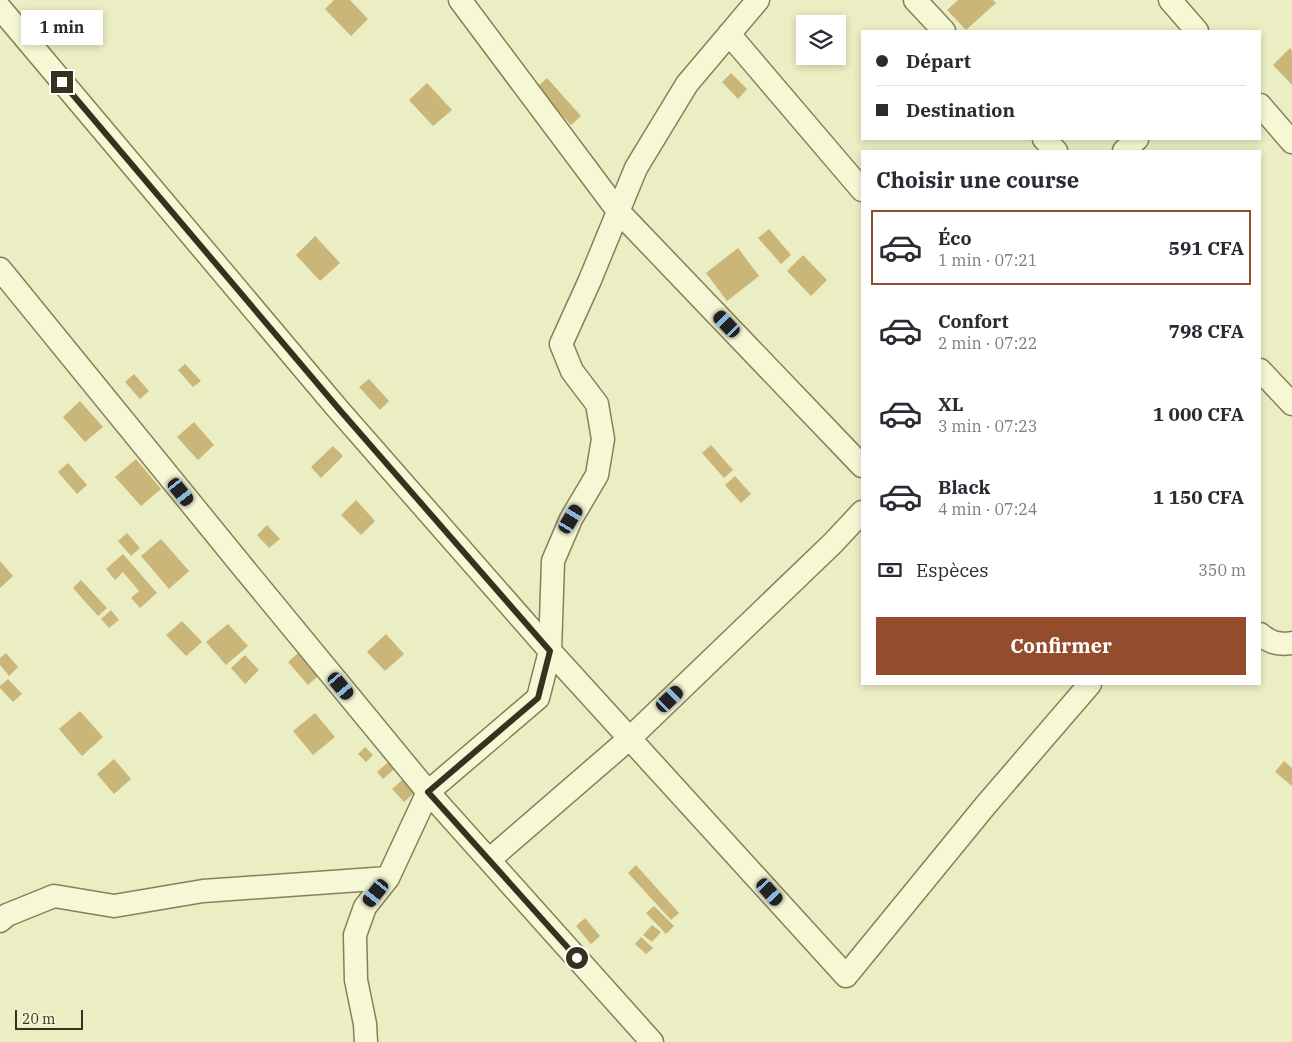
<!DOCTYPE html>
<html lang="fr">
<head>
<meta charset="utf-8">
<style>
  body { margin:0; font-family:"IBM Plex Serif",serif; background:#f2f2f3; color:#2b2b33; height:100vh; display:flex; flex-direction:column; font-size:19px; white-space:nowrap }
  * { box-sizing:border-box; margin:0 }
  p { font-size:16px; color:#7c7c81 }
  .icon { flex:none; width:28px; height:28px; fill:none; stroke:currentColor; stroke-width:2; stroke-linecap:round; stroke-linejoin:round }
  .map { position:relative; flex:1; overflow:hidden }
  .sheet { position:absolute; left:861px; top:150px; width:400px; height:535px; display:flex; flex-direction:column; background:#fff; border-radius:0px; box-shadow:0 2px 8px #0003 }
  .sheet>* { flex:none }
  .hud { position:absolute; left:861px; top:30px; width:400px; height:110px; border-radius:0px; box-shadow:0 2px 8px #0003; display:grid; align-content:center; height:110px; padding:0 15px; background:#fff }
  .buttons { position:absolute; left:796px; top:15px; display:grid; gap:10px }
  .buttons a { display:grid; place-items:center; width:50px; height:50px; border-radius:0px; background:#fff; box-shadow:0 2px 8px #0003; font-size:25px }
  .scale { position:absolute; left:15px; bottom:12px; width:68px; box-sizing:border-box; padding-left:5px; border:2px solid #36321e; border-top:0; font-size:14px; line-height:18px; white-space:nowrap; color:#36321e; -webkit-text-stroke:4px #f3f4d2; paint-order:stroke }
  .end { position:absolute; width:22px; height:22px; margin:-11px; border:6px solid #36321e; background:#fff; box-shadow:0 0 0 2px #fff }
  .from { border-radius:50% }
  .bubble { position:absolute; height:35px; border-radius:0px; background:#fff; box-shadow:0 2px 8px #0003; font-size:16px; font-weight:800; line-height:35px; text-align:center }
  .car { position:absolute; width:15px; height:30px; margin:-15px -8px; border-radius:6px; box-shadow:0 0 4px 1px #0007; background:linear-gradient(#222 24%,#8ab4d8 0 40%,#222 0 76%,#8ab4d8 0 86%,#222 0) }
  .hud b { display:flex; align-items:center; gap:18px; height:48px; font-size:19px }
  .hud b+b { border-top:1px solid #e1e1e2 }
  .hud i { width:12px; height:12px; background:#2b2b33 }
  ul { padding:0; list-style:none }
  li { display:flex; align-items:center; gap:15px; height:75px; margin:0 10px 8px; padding:0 5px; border:2px solid transparent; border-radius:0px }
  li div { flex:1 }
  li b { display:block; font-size:19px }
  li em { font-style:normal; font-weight:800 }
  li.current { border-color:#934d2c }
  li>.icon { width:45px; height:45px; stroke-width:1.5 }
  h2 { padding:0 15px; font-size:22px; line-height:60px }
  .pay { display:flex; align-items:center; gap:12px; height:55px; padding:0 15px; font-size:19px }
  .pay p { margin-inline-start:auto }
  .cta { display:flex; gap:10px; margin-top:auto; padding:10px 15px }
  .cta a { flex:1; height:58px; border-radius:0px; background:#934d2c; color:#fff; font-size:20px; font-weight:800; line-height:58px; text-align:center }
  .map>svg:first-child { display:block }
  .building { fill:#cab679 }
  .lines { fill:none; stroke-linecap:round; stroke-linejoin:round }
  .minor-casing { stroke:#86805a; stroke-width:25 }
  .minor { stroke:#f6f8d5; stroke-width:22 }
  .route { stroke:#36321e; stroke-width:6 }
</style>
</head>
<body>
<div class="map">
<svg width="1292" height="1042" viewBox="0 0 1292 1042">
  <rect width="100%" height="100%" fill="#ebedc2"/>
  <path class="building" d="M334 0H350L368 19 351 36 325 9Z
    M958 0H993L996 3 966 30 947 10Z
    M1290 48 1292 51V85L1273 65Z
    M731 73 747 89 738 99 722 82Z
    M547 78 581 116 571 125 537 87Z
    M427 83 452 110 433 126 409 100Z
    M769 229 791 255 781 264 758 238Z
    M315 236 340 263 320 281 296 255Z
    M738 248 759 276 727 301 706 273Z
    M803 255 827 280 811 296 787 271Z
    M185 364 201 381 193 387 178 370Z
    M134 374 149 391 140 399 125 382Z
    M369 379 389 401 380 410 359 387Z
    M80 401 103 427 85 442 63 417Z
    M194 422 214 445 198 460 177 437Z
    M711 445 733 470 724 478 702 453Z
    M333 446 343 456 321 478 311 467Z
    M136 459 161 489 141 506 115 477Z
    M68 463 87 485 77 494 58 472Z
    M735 476 751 494 741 503 725 485Z
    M356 500 375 521 361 535 341 515Z
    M267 525 280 539 269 548 257 535Z
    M127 533 140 548 131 556 118 541Z
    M161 539 189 571 169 589 141 556Z
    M123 554 157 593 140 608 131 598 139 591 123 572 115 580 106 569Z
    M0 561 13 576 0 588Z
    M81 580 107 608 98 616 73 588Z
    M111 610 119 620 109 628 101 619Z
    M182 621 202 642 186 656 166 635Z
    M228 624 248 646 226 665 206 642Z
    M386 634 404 654 385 671 367 652Z
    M305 647 325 670 308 685 288 662Z
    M6 653 18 667 9 676 0 665V658Z
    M245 655 259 670 245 684 231 668Z
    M8 679 22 694 13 702 0 688V686Z
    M80 711 103 737 82 756 59 729Z
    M315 713 335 737 313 755 293 731Z
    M365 747 373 755 366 762 358 754Z
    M393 758 399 765 383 779 377 772Z
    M114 759 131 779 114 794 97 774Z
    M1284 761 1292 768V786L1275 772Z
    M408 775 420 788 404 802 392 789Z
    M636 865 679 913 671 920 628 873Z
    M654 906 674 926 666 934 646 913Z
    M585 918 600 936 591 944 576 926Z
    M652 925 661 932 652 942 643 935Z
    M641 937 653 948 646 954 635 944Z"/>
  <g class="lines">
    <defs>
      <path id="minor" d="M460 0 618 211 862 466
        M915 0 944 31
        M1170 0 1197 31
        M0 8 337 408 550 651 846 976 985 806 1090 684
        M729 34 862 190
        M1260 105 1292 142
        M1044 139 1056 151
        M1124 151 1137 139
        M0 269 242 566 428 792 652 1042
        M1260 370 1292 404
        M1260 634C1270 643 1279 645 1292 643
        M489 860 630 738 833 543 862 512
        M0 921 7 915 54 896 114 906 203 891 388 878
        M366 1042 365 1024 356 980 355 935 365 907 388 878 428 792 538 698 550 651 553 561 571 519 597 475 603 439 597 404 572 371 561 344 590 280 636 168 687 84 758 0"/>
    </defs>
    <use href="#minor" class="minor-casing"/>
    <use href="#minor" class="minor"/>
  </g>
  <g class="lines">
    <path class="route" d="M62 82 338 408 550 651 538 698 428 792 577 958"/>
  </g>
</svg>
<div class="buttons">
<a><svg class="icon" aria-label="layers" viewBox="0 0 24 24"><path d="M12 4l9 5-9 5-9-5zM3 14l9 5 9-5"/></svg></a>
</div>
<div class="scale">20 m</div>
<i class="end from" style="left:577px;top:958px"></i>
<i class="end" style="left:62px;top:82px"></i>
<div class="bubble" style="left:21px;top:10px;width:82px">1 min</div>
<i class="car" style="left:727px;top:324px;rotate:316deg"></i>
<i class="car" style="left:181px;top:492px;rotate:141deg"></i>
<i class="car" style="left:571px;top:519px;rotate:31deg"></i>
<i class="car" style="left:341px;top:686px;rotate:140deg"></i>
<i class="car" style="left:670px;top:699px;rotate:46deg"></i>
<i class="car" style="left:770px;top:892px;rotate:138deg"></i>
<i class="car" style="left:376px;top:893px;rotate:219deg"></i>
<div class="hud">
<b><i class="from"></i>Départ</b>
<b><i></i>Destination</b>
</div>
<section class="sheet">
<h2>Choisir une course</h2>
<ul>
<li class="current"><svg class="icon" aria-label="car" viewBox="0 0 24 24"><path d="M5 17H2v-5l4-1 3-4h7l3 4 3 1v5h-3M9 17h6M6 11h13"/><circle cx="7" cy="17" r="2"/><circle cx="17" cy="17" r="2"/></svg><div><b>Éco</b><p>1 min · 07:21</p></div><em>591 CFA</em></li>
<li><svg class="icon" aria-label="car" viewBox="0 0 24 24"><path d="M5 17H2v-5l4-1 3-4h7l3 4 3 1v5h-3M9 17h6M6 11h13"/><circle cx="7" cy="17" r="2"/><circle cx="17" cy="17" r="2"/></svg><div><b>Confort</b><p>2 min · 07:22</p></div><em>798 CFA</em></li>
<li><svg class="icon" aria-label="car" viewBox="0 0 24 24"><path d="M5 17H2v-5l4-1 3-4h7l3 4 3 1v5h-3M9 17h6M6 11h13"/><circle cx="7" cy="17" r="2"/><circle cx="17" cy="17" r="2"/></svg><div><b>XL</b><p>3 min · 07:23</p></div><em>1 000 CFA</em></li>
<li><svg class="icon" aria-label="car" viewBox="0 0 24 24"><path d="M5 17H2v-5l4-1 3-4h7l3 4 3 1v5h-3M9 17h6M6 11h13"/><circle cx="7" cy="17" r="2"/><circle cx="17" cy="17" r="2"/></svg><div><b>Black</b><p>4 min · 07:24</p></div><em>1 150 CFA</em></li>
</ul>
<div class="pay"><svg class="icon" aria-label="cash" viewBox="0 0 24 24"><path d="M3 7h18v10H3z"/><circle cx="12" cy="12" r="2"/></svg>Espèces<p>350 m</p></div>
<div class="cta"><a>Confirmer</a></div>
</section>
</div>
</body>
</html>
